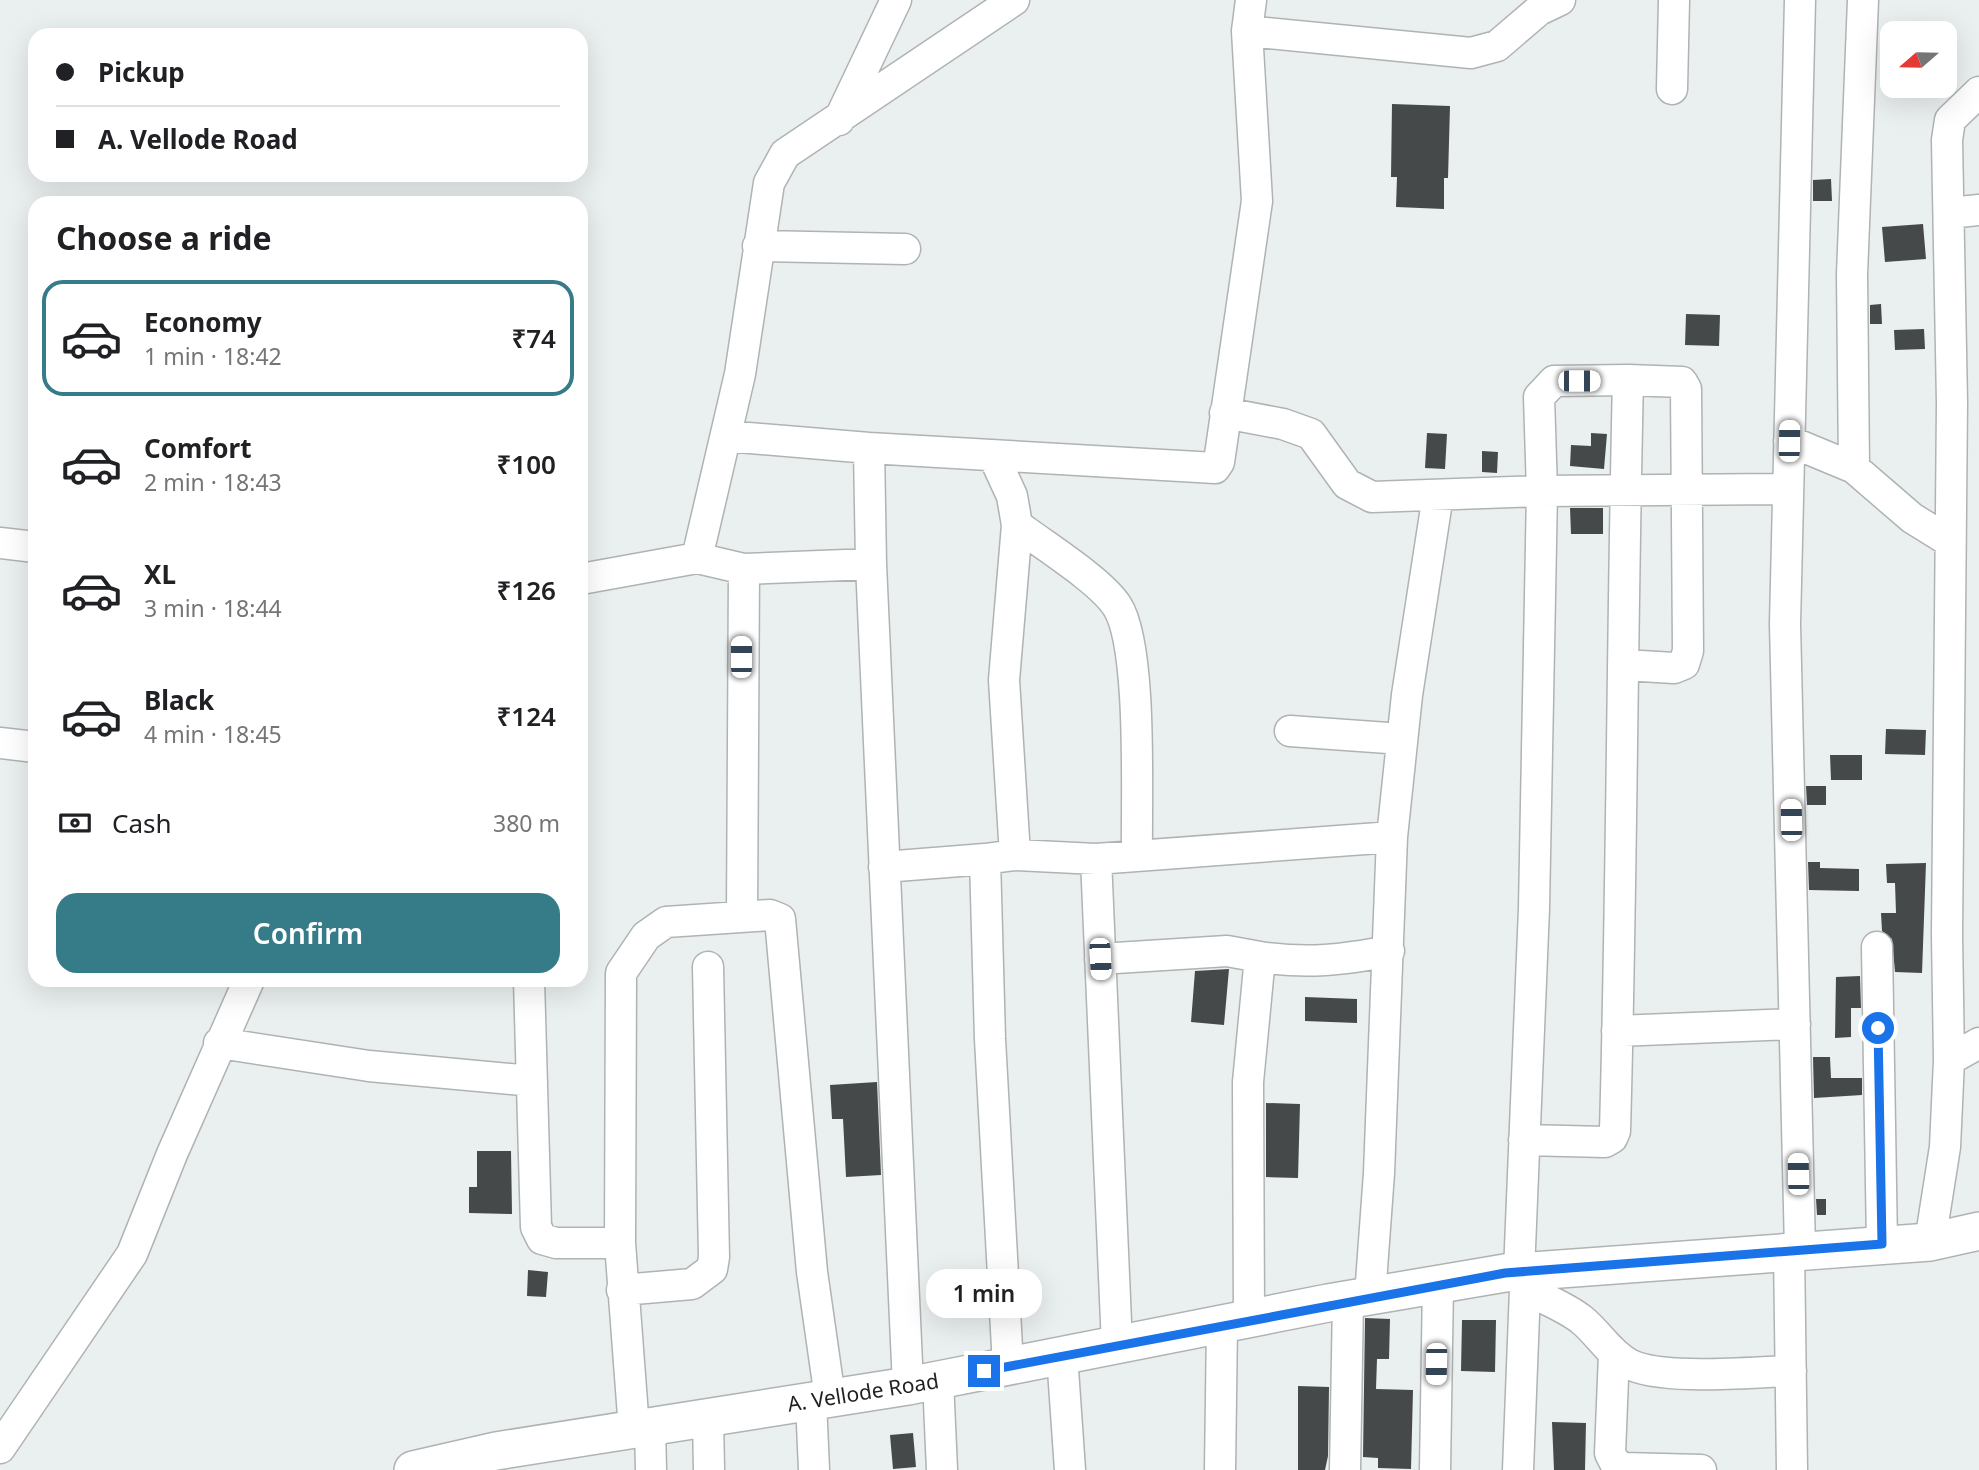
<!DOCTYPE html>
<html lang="en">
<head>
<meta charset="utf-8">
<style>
  body { margin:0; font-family:"Noto Sans",sans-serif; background:#f2f2f2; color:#202124; height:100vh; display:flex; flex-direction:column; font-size:26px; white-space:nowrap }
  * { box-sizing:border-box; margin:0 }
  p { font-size:23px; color:#757577 }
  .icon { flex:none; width:38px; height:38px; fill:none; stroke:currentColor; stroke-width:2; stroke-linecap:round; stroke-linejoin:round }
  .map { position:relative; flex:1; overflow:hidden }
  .drawer { position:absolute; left:28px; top:196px; width:560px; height:791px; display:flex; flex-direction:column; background:#fff; border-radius:21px; box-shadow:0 7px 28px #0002 }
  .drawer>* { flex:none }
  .banner { position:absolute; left:28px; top:28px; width:560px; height:154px; border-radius:21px; box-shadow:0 7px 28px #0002; display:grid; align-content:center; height:154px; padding:0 28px; background:#fff }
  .needle { width:46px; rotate:250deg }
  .tools { position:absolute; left:1880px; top:21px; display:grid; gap:14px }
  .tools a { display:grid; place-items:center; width:77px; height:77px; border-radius:14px; background:#fff; box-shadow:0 7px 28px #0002; font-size:35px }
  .end { position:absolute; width:32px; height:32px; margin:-16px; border:9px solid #1a73e8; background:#fff; box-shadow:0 0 0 4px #fff }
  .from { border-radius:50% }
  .bubble { position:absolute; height:49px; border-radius:21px; background:#fff; box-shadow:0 7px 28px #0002; font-size:23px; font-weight:600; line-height:49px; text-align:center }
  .car { position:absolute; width:21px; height:42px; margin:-21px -10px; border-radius:9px; box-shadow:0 0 5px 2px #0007; background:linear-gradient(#fff 24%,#345 0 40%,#fff 0 76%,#345 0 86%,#fff 0) }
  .banner b { display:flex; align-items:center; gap:24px; height:66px; font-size:26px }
  .banner b+b { border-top:2px solid #e0e0e0 }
  .banner i { width:18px; height:18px; background:#202124 }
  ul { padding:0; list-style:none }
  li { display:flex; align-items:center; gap:21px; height:116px; margin:0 14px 10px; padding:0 14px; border:4px solid transparent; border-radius:21px }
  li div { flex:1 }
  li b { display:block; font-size:26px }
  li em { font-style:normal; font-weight:600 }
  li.selected { border-color:#367b88 }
  li>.icon { width:63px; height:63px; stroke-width:1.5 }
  h2 { padding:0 28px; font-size:32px; line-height:84px }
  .pay { display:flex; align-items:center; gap:18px; height:77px; padding:0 28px; font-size:26px }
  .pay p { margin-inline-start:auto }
  .cta { display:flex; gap:14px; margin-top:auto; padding:14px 28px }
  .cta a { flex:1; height:80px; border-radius:21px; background:#367b88; color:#fff; font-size:28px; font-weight:600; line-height:80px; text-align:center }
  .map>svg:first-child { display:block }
  .building { fill:#45494a }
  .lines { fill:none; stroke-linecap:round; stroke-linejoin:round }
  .minor-casing { stroke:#afb3b4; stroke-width:33 }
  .major-casing { stroke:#afb3b4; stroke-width:40 }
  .minor { stroke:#fff; stroke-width:30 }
  .major { stroke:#fff; stroke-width:37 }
  .route { stroke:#1a73e8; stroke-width:9 }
  .labels { text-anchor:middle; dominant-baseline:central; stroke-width:7; stroke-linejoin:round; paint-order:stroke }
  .street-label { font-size:21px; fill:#1f2121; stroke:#fff }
</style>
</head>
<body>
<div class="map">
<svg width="1979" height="1470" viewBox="0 0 1979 1470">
  <rect width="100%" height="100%" fill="#eaeff0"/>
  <path class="building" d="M1392 104 1450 106 1448 178H1444V209L1396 207 1397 177H1391Z
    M1831 179 1832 201H1813V180Z
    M1923 224 1926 259 1885 262 1882 227Z
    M1881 304 1882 324H1870V305Z
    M1686 314 1720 315 1719 346 1685 345Z
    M1924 329 1925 349 1895 350 1894 330Z
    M1427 433 1447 434 1445 469 1425 468Z
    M1591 433 1607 434 1604 469 1570 466 1571 445 1591 446Z
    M1482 451 1498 452 1497 473 1482 472Z
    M1570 508H1603V534H1571Z
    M1886 729 1926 730 1925 755 1885 754Z
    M1830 755H1862V780H1831Z
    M1806 786H1826V805H1807Z
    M1808 862H1820V868L1859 869V891L1809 890Z
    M1926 863 1922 973 1895 972 1892 939 1882 931 1881 913H1896L1895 883H1887L1886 864Z
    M1229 969 1224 1025 1191 1022 1195 971Z
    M1860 976 1861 1008H1851V1037L1835 1038 1836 977Z
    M1305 997 1357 999V1023L1305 1021Z
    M1813 1057H1830L1831 1078H1862V1095L1814 1098Z
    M877 1082 881 1175 846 1177 843 1119H832L830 1085Z
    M1266 1103 1300 1104 1298 1178 1266 1177Z
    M477 1151H511L512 1214 469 1213V1187H477Z
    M1816 1199H1826V1215H1817Z
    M528 1270 548 1272 546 1297 527 1296Z
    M1365 1318 1390 1319 1389 1359H1377L1376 1389 1413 1390 1411 1469 1378 1468V1458L1363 1457Z
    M1462 1320H1496L1495 1372 1461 1371Z
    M1298 1386 1329 1387 1328 1456 1325 1470H1298Z
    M1552 1422 1586 1423 1585 1470H1554Z
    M913 1433 916 1467 893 1469 890 1435Z"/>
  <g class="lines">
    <defs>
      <path id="minor" d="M1800 0 1785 624 1800 1249
        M1247 31 1471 53 1497 46 1539 10 1560 0
        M1672 89 1674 0
        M839 120 896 0
        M1950 213 1979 210
        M758 246 905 249
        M1628 380 1554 381 1539 397 1542 491 1534 908 1519 1272 1525 1289C1544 1299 1566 1307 1582 1320 1599 1334 1610 1354 1629 1364 1663 1381 1751 1372 1791 1371
        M1225 413 1283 424 1311 434 1347 484 1372 497 1542 491 1788 489
        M726 436 869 448 1215 468 1219 462 1257 201 1247 31 1251 0
        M1789 441 1854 468 1912 518 1949 541
        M869 448 871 564 908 1386
        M994 457 1012 496 1017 525 1004 680 1015 855 985 859 990 1039 1008 1366
        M1854 468 1852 274 1863 0
        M1017 525C1043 545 1100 580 1117 606 1143 646 1136 800 1137 855
        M0 543 35 547
        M697 558 744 569 742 916
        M744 569 871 564
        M581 579 697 558 740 374 769 183 785 154 1014 0
        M1290 731 1402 739
        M0 743 35 747
        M1015 855 1096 859 1392 837
        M1096 859 1117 1345
        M884 867 985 859
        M1877 947 1882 1244
        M1100 959 1227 951 1260 957
        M529 980 536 1227 542 1239 556 1243H620
        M1617 1031 1795 1024
        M219 1043 369 1066 532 1081
        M1949 1060 1979 1043
        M1524 1140 1605 1142 1612 1138 1615 1131C1622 881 1622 631 1628 380L1682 382 1686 389 1688 651 1684 664 1674 668 1624 665
        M1930 1242 1945 1147 1949 1060 1947 935 1952 403 1947 140 1950 120 1979 92
        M1789 1250 1792 1470
        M622 1290 692 1284 712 1269 714 1257 708 967
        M1370 1296 1379 1173 1392 837 1407 695 1438 495
        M1249 1319 1248 1082 1260 957C1308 964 1342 960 1389 951
        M1614 1354 1610 1453 1615 1463 1624 1468 1701 1470
        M1062 1355 1070 1470
        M938 1380 942 1470
        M811 1401 814 1470
        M708 1417 709 1470
        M650 1427 651 1470
        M634 1429 620 1243 621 973 646 936 666 922 770 915 780 919 812 1272 830 1398
        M0 1448 132 1254 172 1154 249 980
        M1220 1470 1222 1324
        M1345 1470 1348 1300
        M1435 1470 1438 1284
        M1518 1470 1525 1289"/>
      <path id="major" d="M413 1470 496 1451 908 1386 1328 1303 1505 1273 1930 1242 1979 1231"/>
    </defs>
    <use href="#minor" class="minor-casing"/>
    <use href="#major" class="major-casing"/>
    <use href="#minor" class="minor"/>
    <use href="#major" class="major"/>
  </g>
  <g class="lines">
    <path class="route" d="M984 1371 1505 1273 1882 1244 1878 1028"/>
  </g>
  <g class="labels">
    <g class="street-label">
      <text transform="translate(863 1392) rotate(-9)">A. Vellode Road</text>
    </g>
  </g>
</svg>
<div class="tools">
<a><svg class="needle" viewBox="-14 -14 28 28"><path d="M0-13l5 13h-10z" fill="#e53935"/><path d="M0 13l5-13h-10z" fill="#757577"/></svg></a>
</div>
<i class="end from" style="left:1878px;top:1028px"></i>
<i class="end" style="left:984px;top:1371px"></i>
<div class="bubble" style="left:926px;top:1269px;width:116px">1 min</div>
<i class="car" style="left:1579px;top:381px;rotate:90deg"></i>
<i class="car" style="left:1789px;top:441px;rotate:1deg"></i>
<i class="car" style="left:741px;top:657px;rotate:0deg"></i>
<i class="car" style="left:1791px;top:820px;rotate:359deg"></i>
<i class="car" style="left:1100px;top:959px;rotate:177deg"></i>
<i class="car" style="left:1798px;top:1174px;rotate:359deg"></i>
<i class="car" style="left:1436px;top:1364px;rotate:181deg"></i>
<div class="banner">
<b><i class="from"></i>Pickup</b>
<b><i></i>A. Vellode Road</b>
</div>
<section class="drawer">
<h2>Choose a ride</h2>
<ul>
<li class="selected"><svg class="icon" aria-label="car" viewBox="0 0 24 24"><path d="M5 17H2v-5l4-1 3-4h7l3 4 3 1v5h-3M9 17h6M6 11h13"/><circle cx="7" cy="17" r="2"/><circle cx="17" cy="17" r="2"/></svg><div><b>Economy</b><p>1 min · 18:42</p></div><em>₹74</em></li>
<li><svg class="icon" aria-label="car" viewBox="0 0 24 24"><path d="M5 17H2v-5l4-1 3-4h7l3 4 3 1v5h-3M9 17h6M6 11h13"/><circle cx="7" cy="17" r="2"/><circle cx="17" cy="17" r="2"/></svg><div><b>Comfort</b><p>2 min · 18:43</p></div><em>₹100</em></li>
<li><svg class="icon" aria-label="car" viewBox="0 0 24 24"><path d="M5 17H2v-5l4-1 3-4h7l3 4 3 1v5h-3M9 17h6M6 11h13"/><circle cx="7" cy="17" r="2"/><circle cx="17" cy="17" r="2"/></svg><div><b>XL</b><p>3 min · 18:44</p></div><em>₹126</em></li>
<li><svg class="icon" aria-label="car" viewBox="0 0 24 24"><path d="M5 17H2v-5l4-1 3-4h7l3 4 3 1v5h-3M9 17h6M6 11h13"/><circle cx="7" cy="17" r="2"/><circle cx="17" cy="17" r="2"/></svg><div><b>Black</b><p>4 min · 18:45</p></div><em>₹124</em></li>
</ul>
<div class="pay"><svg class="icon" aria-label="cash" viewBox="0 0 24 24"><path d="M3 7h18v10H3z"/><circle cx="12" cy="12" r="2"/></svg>Cash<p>380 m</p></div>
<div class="cta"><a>Confirm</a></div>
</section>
</div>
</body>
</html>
